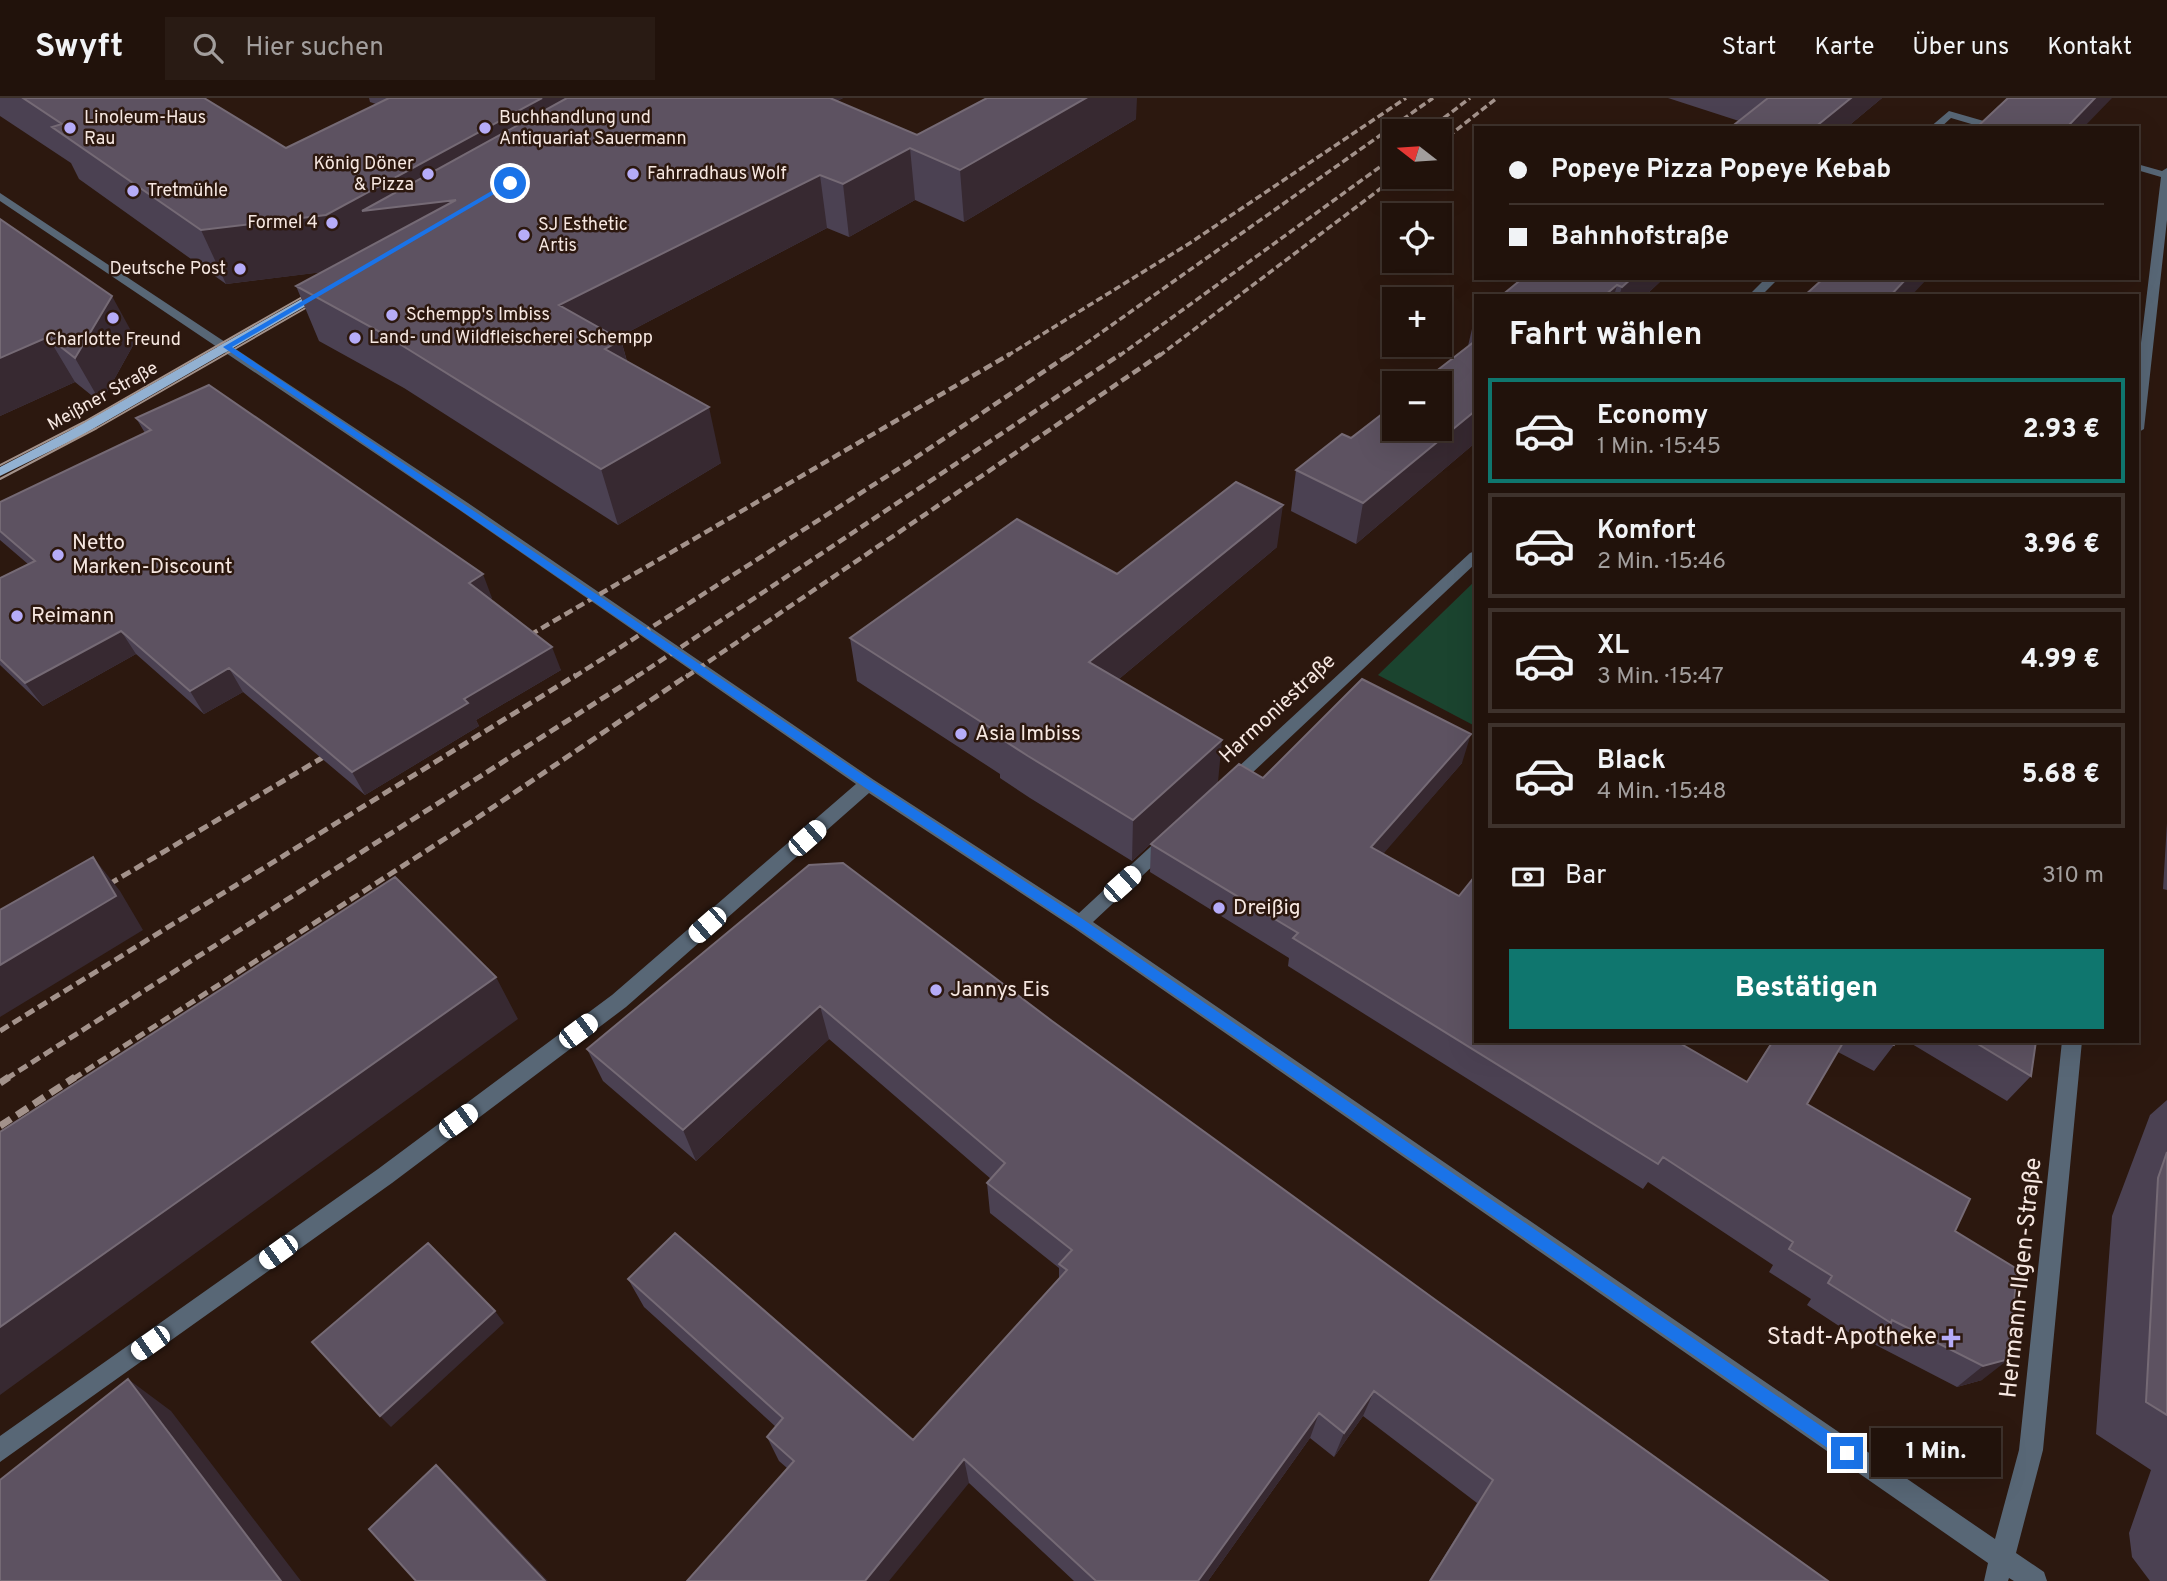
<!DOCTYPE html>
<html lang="de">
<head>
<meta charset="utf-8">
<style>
  body { margin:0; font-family:Overpass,sans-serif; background:#291b14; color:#f1f3f6; height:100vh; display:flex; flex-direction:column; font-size:26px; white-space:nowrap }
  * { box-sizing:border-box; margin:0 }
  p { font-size:23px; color:#a29e9d }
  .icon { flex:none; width:38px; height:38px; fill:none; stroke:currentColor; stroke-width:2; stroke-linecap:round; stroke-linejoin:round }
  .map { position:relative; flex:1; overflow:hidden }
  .panel { position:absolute; left:1474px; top:196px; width:665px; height:749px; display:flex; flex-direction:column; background:#21120b; border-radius:0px; box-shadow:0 7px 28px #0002,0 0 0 2px #3e322c }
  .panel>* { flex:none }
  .guide { position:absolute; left:1474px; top:28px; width:665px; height:154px; border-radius:0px; box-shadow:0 7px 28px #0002,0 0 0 2px #3e322c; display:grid; align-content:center; height:154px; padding:0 35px; background:#21120b }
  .needle { width:46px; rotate:287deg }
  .tools { position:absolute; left:1382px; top:21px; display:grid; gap:14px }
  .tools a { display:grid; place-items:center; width:70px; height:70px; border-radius:0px; background:#21120b; box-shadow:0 7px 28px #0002,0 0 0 2px #3e322c; font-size:35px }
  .end { position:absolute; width:32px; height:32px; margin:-16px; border:9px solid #1a73e8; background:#fff; box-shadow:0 0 0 4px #fff }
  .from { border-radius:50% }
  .bubble { position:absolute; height:49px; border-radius:0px; background:#21120b; box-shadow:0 7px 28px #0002,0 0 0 2px #3e322c; font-size:23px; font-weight:800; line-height:49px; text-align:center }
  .car { position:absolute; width:21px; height:42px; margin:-21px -10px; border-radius:9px; box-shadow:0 0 5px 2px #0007; background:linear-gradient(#fff 24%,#345 0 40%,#fff 0 76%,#345 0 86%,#fff 0) }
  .guide b { display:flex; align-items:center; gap:24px; height:66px; font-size:26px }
  .guide b+b { border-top:2px solid #3e322c }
  .guide i { width:18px; height:18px; background:#f1f3f6 }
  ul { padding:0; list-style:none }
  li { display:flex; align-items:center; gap:21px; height:105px; margin:0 14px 10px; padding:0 21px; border:4px solid #3e322c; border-radius:0px }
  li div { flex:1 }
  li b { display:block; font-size:26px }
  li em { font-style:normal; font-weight:800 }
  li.on { border-color:#0f766e }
  li>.icon { width:63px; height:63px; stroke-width:1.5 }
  h2 { padding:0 35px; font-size:32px; line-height:84px }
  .pay { display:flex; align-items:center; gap:18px; height:77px; padding:0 35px; font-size:26px }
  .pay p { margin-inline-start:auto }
  .button { display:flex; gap:14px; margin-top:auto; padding:14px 35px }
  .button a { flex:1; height:80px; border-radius:0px; background:#0f766e; color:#fff; font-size:28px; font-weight:800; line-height:80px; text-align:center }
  header { display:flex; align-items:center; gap:42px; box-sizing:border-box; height:98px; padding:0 35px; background:#21120b; border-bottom:2px solid #3e322c }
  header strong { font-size:33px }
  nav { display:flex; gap:38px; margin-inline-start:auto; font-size:24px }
  .search { width:490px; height:63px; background:#291b14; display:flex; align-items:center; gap:18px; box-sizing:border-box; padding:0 24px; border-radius:0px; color:#a29e9d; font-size:26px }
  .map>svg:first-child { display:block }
  .green { fill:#1b442f }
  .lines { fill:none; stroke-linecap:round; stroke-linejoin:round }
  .minor { fill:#586776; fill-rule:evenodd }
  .major { fill:#92b1d2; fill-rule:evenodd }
  .tram { stroke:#a3928b; stroke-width:2 }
  .rail-far3 { stroke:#a3928b; stroke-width:3.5; stroke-dasharray:7 3.5; stroke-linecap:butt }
  .rail-far2 { stroke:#a3928b; stroke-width:4.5; stroke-dasharray:9 4.5; stroke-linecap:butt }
  .rail-far1 { stroke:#a3928b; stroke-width:5; stroke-dasharray:10 5; stroke-linecap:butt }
  .rail { stroke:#a3928b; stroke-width:7; stroke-dasharray:13 7; stroke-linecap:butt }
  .wall { fill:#4b4152 }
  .shaded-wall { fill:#372931 }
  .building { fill:#5d5261; stroke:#756a75; stroke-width:2 }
  .route { fill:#1a73e8 }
  .poi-dot { fill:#b6acf8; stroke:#2c180f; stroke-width:2.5 }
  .labels { text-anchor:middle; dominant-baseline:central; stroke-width:5; stroke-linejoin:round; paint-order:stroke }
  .far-poi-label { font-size:18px; fill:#f6e7e1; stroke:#2c180f; text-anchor:start }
  .far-street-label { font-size:18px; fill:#f6e7e1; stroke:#2c180f }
  .poi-label { font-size:21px; fill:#f6e7e1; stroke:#2c180f; text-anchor:start }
  .street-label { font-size:21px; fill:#f6e7e1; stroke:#2c180f }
  .near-street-label { font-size:24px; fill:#f6e7e1; stroke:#2c180f }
  .near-poi-label { font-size:24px; fill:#f6e7e1; stroke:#2c180f; text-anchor:end }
</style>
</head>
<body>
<header>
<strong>Swyft</strong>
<div class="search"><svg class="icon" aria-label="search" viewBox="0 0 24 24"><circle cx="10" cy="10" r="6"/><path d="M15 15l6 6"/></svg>Hier suchen</div>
<nav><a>Start</a><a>Karte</a><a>Über uns</a><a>Kontakt</a></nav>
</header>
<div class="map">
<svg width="2167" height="1483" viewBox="0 0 2167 1483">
  <rect width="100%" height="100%" fill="#2c180f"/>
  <path class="green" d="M1475 483V628L1378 577Z"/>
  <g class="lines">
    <path class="minor" d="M1949 13 2001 28 2002 30H1985L1951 20 1940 30H1929Z
      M2137 66 2162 73 2167 70V122L2144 331 2137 335V278L2161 79 2137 72Z
      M0 95 468 405 874 682 1079 815 1161 739H1173L1176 744 1173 749 1093 824 1995 1441 2019 1352 2062 943H2082L2043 1352 2016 1455 2044 1474 2047 1483H2014L2009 1480 2008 1483H1984L1988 1465 1074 830 869 695 626 909 392 1085 0 1364V1338L378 1071 612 897 856 686 458 411 0 103Z
      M1766 180H1779L1761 198H1748Z
      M1475 453V466L1235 691H1223L1221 687 1223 683 1470 455Z"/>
    <path class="major" d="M321 190 325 191V197L79 339 0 378V369L69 333Z"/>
    <path class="tram" d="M0 367 84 324 318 190
      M0 381 97 330 323 200"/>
    <path class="rail-far3" d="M1427 33 1470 0
      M1440 45 1497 0
      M1007 258 1190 145 1406 0
      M1068 258 1433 0
      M1119 258 1395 58
      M1159 258 1396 79"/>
    <path class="rail-far2" d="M518 544 1010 256
      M574 579 906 366 1070 256
      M636 579 1121 256
      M686 579 1161 256"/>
    <path class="rail-far1" d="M96 794 337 651
      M0 933 576 577
      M6 981 639 577
      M73 981 477 720 688 577"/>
    <path class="rail" d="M0 985 9 979
      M0 1028 75 979"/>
  </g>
  <path class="wall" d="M0 0H204L286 50 376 6 370 4 369 0H843L837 3 917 37 1136 21 964 124 915 102 849 139 827 130 617 240 621 242 627 263 721 365 618 427 404 290 319 243 296 188 322 174 226 186 79 81 71 65 0 18Z
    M1668 0H1882L1846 30H1730L1739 23Z
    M0 121 136 242 101 305 75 284 0 318Z
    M1523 180H1664L1645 198H1501Z
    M1475 218V345L1356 446 1291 413 1296 372 1351 340 1468 248Z
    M136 320 492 500 490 501 561 572 476 622 479 628 365 697 243 594 204 616 136 556 43 608 0 567V480L28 466 0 442V404L145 335Z
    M1277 449 1119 581 1218 684 1132 763 1030 700 1000 680V676L857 583 850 540 1117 476Z
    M1462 665 1383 755 1475 943 1747 984 1772 943H1897L1874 973 1838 954 1807 1006 1955 1133 2017 1171 1982 1282 1957 1289 1870 1244 1868 1247 1807 1207 1811 1201 1769 1174 1773 1167 1648 1084 1643 1091 1288 868 1289 860 1150 774 1151 746 1263 680Z
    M2167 725V792L2163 791Z
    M809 767 1052 923 1437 1203 1828 1483H1429L1477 1405 1363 1318 1334 1359 1310 1340 1208 1483H1074L969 1385 787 1370 779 1363 767 1339 776 1329 644 1209 628 1181 913 1342 1059 1180V1170L990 1115 987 1085 991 1081 829 941 696 1063 603 983 587 951Z
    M1907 943H2036L2031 978 2007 1003Z
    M2167 1002V1483H2150L2132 1459 2129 1435 2151 1372 2096 1336 2112 1118 2150 1017Z"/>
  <path class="shaded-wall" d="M542 0H646L348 171 226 186 201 132Z
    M781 0H843L786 29Z
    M1086 0H1137L1136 21 964 124 960 72Z
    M1851 0H1882L1846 30H1814Z
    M2095 0H2112L2083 30H2067Z
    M910 50 915 102 849 139 843 86Z
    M820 77 827 130 575 262 559 207Z
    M1632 180H1664L1645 198H1619L1622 189Z
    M1907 180H1928L1911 198H1890Z
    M1617 187 1614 198H1604Z
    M112 198 136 242 101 305 75 260Z
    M48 239 75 284 0 318V260Z
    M621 242 636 297 605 251Z
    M709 309 721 365 618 427 601 371Z
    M1475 313V345L1356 446 1363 405Z
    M1283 407 1277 449 1089 606V564Z
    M483 476 492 500 478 508 469 485Z
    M121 533 136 556 43 608 25 585Z
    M552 549 561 572 476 622 479 628 365 697 352 674 464 601Z
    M229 570 243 594 204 616 190 593Z
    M1471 636 1462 665 1365 777 1371 749Z
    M1222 642 1218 684 1132 763 1133 722Z
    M93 759 120 793 143 832 0 919V867Z
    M496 879 518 921 0 1297V1229Z
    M820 908 829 941 696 1063 683 1032Z
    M495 1213 504 1225 391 1329 380 1318Z
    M2009 1261 1982 1282 1957 1289 1983 1268Z
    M128 1281 171 1313 301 1483H281Z
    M1374 1293 1363 1318 1334 1359 1344 1335Z
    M1319 1315 1310 1340 1208 1483H1198Z
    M964 1361 969 1385 889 1483H865Z
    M436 1367 460 1390 548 1483H545Z"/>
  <path class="building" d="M23 0H204L286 50 389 0H542L326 117 201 132 52 29 62 26Z
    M567 0H830L917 37 987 0H1086L960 72 910 50 843 86 820 77 559 207 621 242 605 251 709 309 601 371 382 235 296 188 456 102 362 113Z
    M1768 0H1851L1814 30H1730Z
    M2008 0H2095L2068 28H2071L2069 30H1976Z
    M0 121 112 198 75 260 48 239 0 260Z
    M1523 180H1632L1622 189 1617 187 1604 198H1501Z
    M1824 180H1907L1890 198H1804Z
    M1475 243V313L1363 405 1296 372 1342 336 1351 340 1395 306V331H1440V285H1421Z
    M209 287 483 476 469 485 552 549 464 601 468 605 352 674 229 570 190 593 121 533 25 585 0 561V480L35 463 0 433V404L151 332 136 320Z
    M1236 384 1283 407 1089 564 1222 642 1133 722 1028 658 997 638 1000 636 850 540 1017 421 1117 476Z
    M1362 581 1471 636 1371 749 1459 798 1475 778V943H1676L1747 984 1773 943H1844L1807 1006 1970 1101 1955 1133 2017 1171 2009 1261 1983 1268 1892 1222 1891 1225 1828 1185 1832 1178 1789 1151 1793 1144 1663 1059 1658 1066 1293 840 1298 835 1151 746 1239 666 1263 680Z
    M93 759 116 798 0 867V812Z
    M843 765 1052 923 1437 1203 1828 1483H1430L1493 1382 1374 1293 1344 1335 1319 1315 1198 1483H1096L964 1361 865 1483H687L794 1363 767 1339 783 1320 628 1181 675 1135 913 1342 1067 1172 1059 1166 1072 1152 987 1085 1005 1065 820 908 683 1032 587 951 809 767Z
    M395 779 496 879 0 1229V1034Z
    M1887 943H1897L1894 947Z
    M1973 943H2036L2031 978Z
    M2167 1054V1317L2146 1304 2158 1080Z
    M428 1145 495 1213 380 1318 312 1244Z
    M128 1281 281 1483H0V1382Z
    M436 1367 545 1483H416L369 1431Z"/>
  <path class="route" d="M507 84 513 85 232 249 872 683 1084 822 1853 1350V1360H1842L1076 829 864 689 223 249Z"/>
  <g class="poi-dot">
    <circle cx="70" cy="30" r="7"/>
    <circle cx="485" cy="30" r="7"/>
    <circle cx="428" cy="76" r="7"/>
    <circle cx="633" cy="76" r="7"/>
    <circle cx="133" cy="93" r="7"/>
    <circle cx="332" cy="125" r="7"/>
    <circle cx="524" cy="137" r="7"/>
    <circle cx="240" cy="171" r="7"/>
    <circle cx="392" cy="217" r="7"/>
    <circle cx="113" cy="220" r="7"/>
    <circle cx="355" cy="240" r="7"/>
    <circle cx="58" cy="457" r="7"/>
    <circle cx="17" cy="518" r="7"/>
    <circle cx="961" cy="636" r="7"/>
    <circle cx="1219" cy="810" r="7"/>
    <circle cx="936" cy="892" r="7"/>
    <path d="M1947.5 1229.5h7v7h7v7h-7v7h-7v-7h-7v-7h7z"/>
  </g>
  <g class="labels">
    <g class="far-poi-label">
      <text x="84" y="20">Linoleum-Haus<tspan x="84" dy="21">Rau</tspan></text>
      <text x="499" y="20">Buchhandlung und<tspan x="499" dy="21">Antiquariat Sauermann</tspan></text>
      <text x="414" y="66" text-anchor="end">König Döner<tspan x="414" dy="21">&amp; Pizza</tspan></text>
      <text x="647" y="76">Fahrradhaus Wolf</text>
      <text x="147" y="93">Tretmühle</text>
      <text x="318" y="125" text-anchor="end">Formel 4</text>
      <text x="538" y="127">SJ Esthetic<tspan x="538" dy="21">Artis</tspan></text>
      <text x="226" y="171" text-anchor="end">Deutsche Post</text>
      <text x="406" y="217">Schempp's Imbiss</text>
      <text x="369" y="240">Land- und Wildfleischerei Schempp</text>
      <text x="113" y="242" text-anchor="middle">Charlotte Freund</text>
    </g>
    <g class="far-street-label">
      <text transform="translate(103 299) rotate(-29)">Meißner Straße</text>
    </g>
    <g class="poi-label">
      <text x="72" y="445">Netto<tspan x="72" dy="24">Marken-Discount</tspan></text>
      <text x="31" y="518">Reimann</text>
      <text x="975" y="636">Asia Imbiss</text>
      <text x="1233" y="810">Dreißig</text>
      <text x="950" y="892">Jannys Eis</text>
    </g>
    <g class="street-label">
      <text transform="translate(1278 611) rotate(-43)">Harmoniestraße</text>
    </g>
    <g class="near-street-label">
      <text transform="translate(2022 1180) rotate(-84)">Hermann-Ilgen-Straße</text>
    </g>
    <g class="near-poi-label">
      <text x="1937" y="1240">Stadt-Apotheke</text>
    </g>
  </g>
</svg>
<div class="tools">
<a><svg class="needle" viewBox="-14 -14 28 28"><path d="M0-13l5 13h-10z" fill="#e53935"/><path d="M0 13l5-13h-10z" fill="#a29e9d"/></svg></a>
<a><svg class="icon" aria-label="locate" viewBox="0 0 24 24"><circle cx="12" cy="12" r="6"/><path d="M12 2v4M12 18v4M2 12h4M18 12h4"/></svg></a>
<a>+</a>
<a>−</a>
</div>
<i class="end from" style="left:510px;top:85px"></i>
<i class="end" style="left:1847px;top:1355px"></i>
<div class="bubble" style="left:1871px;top:1330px;width:130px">1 Min.</div>
<i class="car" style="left:807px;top:740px;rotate:49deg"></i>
<i class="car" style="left:1122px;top:786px;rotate:48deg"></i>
<i class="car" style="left:707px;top:827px;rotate:229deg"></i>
<i class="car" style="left:578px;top:933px;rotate:53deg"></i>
<i class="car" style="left:458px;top:1023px;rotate:54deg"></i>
<i class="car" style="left:278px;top:1154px;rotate:234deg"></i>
<i class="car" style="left:150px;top:1245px;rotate:235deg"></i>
<div class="guide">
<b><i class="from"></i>Popeye Pizza Popeye Kebab</b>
<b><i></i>Bahnhofstraße</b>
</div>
<section class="panel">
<h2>Fahrt wählen</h2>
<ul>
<li class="on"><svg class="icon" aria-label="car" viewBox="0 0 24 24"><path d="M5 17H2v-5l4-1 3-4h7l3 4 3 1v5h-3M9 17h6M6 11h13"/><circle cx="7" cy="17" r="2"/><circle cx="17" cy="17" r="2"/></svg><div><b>Economy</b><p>1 Min. · 15:45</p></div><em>2.93 €</em></li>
<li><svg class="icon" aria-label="car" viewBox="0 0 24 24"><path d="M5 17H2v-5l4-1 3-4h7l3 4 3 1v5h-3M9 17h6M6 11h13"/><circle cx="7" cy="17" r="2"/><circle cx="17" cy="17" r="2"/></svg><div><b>Komfort</b><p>2 Min. · 15:46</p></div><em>3.96 €</em></li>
<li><svg class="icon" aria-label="car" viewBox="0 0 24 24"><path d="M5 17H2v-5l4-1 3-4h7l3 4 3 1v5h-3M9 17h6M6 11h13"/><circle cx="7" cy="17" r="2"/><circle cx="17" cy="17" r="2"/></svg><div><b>XL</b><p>3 Min. · 15:47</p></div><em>4.99 €</em></li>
<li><svg class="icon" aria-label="car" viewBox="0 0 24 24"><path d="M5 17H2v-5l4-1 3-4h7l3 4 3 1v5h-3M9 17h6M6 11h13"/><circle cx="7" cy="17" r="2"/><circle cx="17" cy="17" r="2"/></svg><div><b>Black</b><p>4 Min. · 15:48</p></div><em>5.68 €</em></li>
</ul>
<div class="pay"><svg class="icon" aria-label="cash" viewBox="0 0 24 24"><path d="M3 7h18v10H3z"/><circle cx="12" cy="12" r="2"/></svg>Bar<p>310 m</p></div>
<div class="button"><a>Bestätigen</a></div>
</section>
</div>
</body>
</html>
